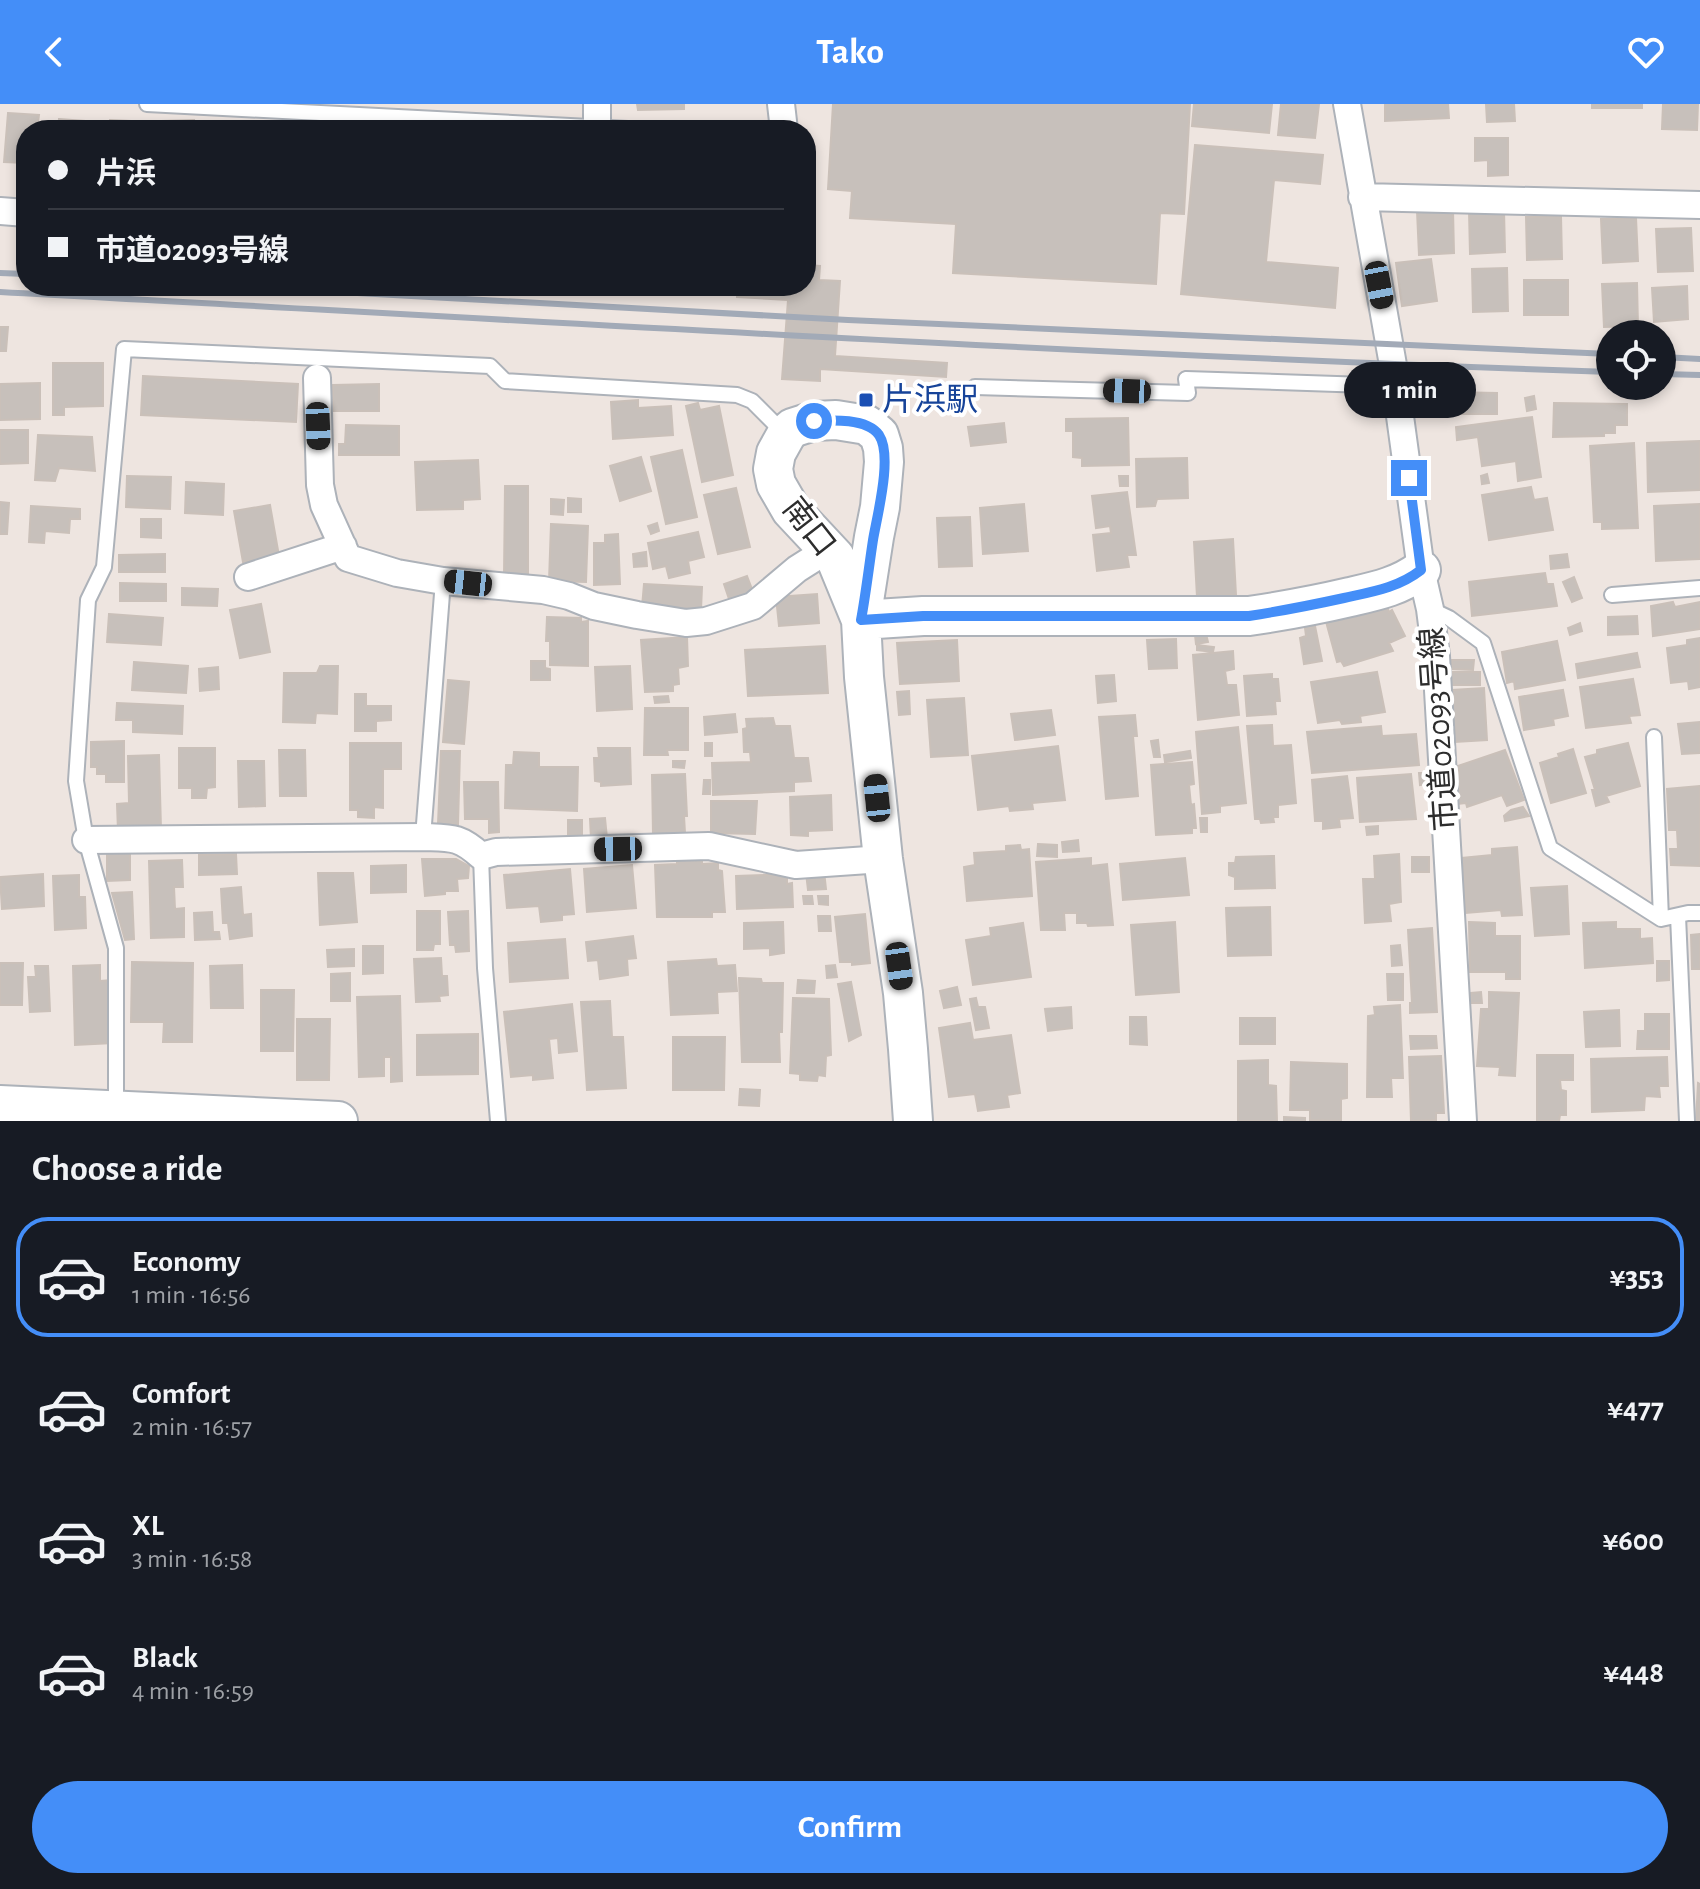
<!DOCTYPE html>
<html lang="en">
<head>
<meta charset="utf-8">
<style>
  body { margin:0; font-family:"Alegreya Sans","Noto Sans JP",sans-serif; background:#242831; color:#f1f3f6; height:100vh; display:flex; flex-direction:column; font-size:30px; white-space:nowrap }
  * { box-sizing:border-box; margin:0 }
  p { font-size:26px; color:#9ea1a6 }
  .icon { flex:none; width:44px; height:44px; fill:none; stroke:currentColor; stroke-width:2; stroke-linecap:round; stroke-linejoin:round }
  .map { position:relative; height:1017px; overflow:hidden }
  .panel { display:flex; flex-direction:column; background:#171b24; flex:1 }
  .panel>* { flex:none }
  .banner { position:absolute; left:16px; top:16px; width:800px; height:176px; border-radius:32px; box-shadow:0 4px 12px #0003; display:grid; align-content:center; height:176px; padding:0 32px; background:#171b24 }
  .controls { position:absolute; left:1596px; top:216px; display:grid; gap:16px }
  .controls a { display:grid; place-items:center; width:80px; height:80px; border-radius:50%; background:#171b24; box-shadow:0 4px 12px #0003; font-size:40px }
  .end { position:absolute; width:36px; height:36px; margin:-18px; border:10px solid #448ef8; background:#fff; box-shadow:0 0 0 4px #fff }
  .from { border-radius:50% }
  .bubble { position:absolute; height:56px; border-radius:28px; background:#171b24; box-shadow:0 4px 12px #0003; font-size:26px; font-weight:700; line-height:56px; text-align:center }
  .car { position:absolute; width:24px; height:48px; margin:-24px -12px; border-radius:10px; box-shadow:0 0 6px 2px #0007; background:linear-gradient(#222 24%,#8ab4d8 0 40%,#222 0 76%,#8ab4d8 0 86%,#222 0) }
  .banner b { display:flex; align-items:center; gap:28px; height:76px; font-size:30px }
  .banner b+b { border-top:2px solid #363941 }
  .banner i { width:20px; height:20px; background:#f1f3f6 }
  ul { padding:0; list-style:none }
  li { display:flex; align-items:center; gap:24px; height:120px; margin:0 16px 12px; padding:0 16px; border:4px solid transparent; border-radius:32px }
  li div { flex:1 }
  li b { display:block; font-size:30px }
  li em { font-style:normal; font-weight:700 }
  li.active { border-color:#448ef8 }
  li>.icon { width:72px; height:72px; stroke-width:1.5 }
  h2 { padding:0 32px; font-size:36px; line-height:96px }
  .action { display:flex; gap:16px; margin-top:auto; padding:16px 32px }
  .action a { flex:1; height:92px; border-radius:48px; background:#448ef8; color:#fff; font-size:32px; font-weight:700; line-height:92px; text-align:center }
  header { display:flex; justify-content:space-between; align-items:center; height:104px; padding:0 32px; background:#448ef8; color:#fff; font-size:36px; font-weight:700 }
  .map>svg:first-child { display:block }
  .building { fill:#c7c0bb; stroke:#cac0b9; stroke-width:2 }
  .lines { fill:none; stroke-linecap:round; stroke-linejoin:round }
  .lane-casing { stroke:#adb2b9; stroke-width:18 }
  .street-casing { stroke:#adb2b9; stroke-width:30 }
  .secondary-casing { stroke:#adb2b9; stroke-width:42 }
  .lane { stroke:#fff; stroke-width:14 }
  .street { stroke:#fff; stroke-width:26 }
  .secondary { stroke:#fff; stroke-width:38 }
  .rail { stroke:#a2aab7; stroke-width:6 }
  .route { stroke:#448ef8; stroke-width:10 }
  .transit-dot { fill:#1a4fb4; stroke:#fff; stroke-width:3 }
  .labels { text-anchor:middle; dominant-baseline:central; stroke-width:8; stroke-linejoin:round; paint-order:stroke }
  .transit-label { font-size:32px; fill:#164399; stroke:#fff; text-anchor:start }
  .street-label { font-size:32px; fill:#2d2d2d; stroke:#fff }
</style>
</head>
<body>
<header><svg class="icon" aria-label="back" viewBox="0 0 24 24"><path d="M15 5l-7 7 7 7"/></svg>Tako<svg class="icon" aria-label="heart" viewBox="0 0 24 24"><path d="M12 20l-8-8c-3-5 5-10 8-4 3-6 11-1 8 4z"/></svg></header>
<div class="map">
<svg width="1700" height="1017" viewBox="0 0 1700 1017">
  <rect width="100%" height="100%" fill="#eee5e0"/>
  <path class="building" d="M637 0H684V5L638 6Z
    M833 0H1190L1184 110 1160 109 1156 180 953 169 956 120 850 114 852 87 828 85Z
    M1194 0H1272L1269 29 1192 22Z
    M1281 0H1319L1315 34 1278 31Z
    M1385 0H1448L1449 14 1385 17Z
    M1486 0H1514L1515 17 1487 18Z
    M1592 0H1642V4H1592Z
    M1663 0H1698L1697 26 1662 25Z
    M8 9 39 11 37 26H26V59L4 58Z
    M59 15 98 18 97 26H58Z
    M110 16 151 18 150 26H109Z
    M194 16 193 24H201V26H162V17Z
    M273 20 302 21V26H272Z
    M215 21 252 22V26H214Z
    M364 22V26H316V23Z
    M1475 34H1508V71L1488 72V56L1475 57Z
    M1195 41 1323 51 1320 80 1274 76 1266 158 1338 164 1335 204 1181 190Z
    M1453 106 1454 149 1419 151 1417 107Z
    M1504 106 1505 148 1470 150 1469 107Z
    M1561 112 1562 155 1527 156 1526 113Z
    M1636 114 1638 157 1603 159 1601 115Z
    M1691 124 1693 167 1658 168 1656 125Z
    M1431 155 1437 197 1402 202 1396 159Z
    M806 161 820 162 819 176 840 177 835 252 947 259 946 273 820 265V277L782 275 788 196 737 193V184L707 182H806Z
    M1507 164 1508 207 1473 208 1472 165Z
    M1524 176H1568V211H1524Z
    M1637 179 1638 222 1604 223 1602 180Z
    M1687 182 1688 215 1654 218 1652 184Z
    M0 223H8L6 247H0Z
    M53 259H103V302L64 303V311H53Z
    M143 272 298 280 296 318 141 311Z
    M40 279V315L0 316V280Z
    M379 280V307H333V281Z
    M1448 288 1497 289V310H1447Z
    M1534 292 1536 305 1527 307 1525 294Z
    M638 296V304L671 302 673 331 613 335 611 298Z
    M698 299 700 306 719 302 733 371 702 378 686 302Z
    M1554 299 1627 300V321H1615V329H1604V332L1553 333Z
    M1532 313 1541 373 1518 377 1516 357 1482 362 1478 333 1457 336 1456 323Z
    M1128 314 1129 361 1082 362V354L1073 353V327H1066V315Z
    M1004 319 1006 338 971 342 968 323Z
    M346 321 399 322V351H339V340H345Z
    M0 326H28V359L0 360Z
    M38 331 92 333 95 367 59 364 55 377 35 376Z
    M1700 337V386L1648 388 1647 339Z
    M1634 339 1638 424 1602 425V418H1594L1590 342Z
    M682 346 697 413 666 420 651 353Z
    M641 353 651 387 620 397 610 362Z
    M1187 354 1188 394 1157 395 1155 402 1137 403 1136 355Z
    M478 356 480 395 463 396V405L417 406 415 358Z
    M1487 370 1489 379 1482 380 1481 372Z
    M127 372 171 373 170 405 126 403Z
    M1119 372H1128V382H1120Z
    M186 378 224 380 223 411 185 409Z
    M505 382H528V473L504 472Z
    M1531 383 1534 396 1547 394 1553 426 1489 436 1482 391Z
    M736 384 750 443 718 450 704 391Z
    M1127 388 1136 451H1127L1129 463 1097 467 1093 431 1111 429 1110 422 1096 424 1092 392Z
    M568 394 581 395V408H568Z
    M551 395 564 396 563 411 551 410Z
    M0 398 9 399 7 430H0Z
    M1024 400 1028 447 983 450 980 404Z
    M1700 400V455L1656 457 1654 402Z
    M270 401 279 452 243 458 234 407Z
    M31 402 80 405V415H70L69 429 45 427 44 439 29 438Z
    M970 413 972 462 939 463 937 414Z
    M141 415H161V434L141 433Z
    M657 419 659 427 651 430 648 422Z
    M551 420 588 422 586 478 549 477Z
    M698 428 704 453 688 457 690 469 669 474 666 462 653 465 648 439Z
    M618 430 620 480 594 481V439H605V431Z
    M1233 435 1236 491 1197 493 1194 438Z
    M646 448 647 462 634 463 633 450Z
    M165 450V468H119V451Z
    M1567 450 1569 463 1551 465 1550 452Z
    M1545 469 1547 480H1553L1557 502 1472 512 1469 478Z
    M747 472 755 493 731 501 724 480Z
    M1574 473 1582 494 1572 498 1563 478Z
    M120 479 166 480V497H120Z
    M644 480 702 483 701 506 642 503Z
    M182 484 218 485 217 502 182 501Z
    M817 490 819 519 779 522 776 493Z
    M1385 496 1389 508 1392 506 1405 532 1389 539 1393 547 1344 562 1341 557 1337 558 1325 514Z
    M1673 498 1675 503 1700 498V525L1653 532 1651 502Z
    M261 500 270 548 240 554 230 506Z
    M109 510 163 514 161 541 107 538Z
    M1637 512 1638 530 1608 531V513Z
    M547 513 581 514V518L588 517V562L550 561V537H546Z
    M1580 519 1582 527 1570 531 1568 524Z
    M1315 522 1322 557 1304 560 1300 534 1306 532 1305 524Z
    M1206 530 1208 538 1196 540 1195 531Z
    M687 533 688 562 678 564 679 580 673 581V587L645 588 641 536Z
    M1700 534V583L1689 585 1688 577 1671 579 1667 544 1687 541V536Z
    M1176 535 1177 564 1149 565 1147 536Z
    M957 536 959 577 900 580 897 539Z
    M1557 537 1565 576 1515 585 1514 577 1507 579 1502 548Z
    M1197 541 1214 543 1213 548 1197 546Z
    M825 542 828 589 748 592 745 546Z
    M1233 547 1234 565 1225 567 1227 581H1236L1239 611 1198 616 1193 551Z
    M1637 549 1640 563 1578 574 1576 560Z
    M1452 556H1474L1473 566 1451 565Z
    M531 557H545V564L550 565V576H531Z
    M134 558 188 562 186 589 132 586Z
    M320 562H338L337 610 316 609 315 619 283 618 284 569H317Z
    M630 562 632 605 597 607 595 563Z
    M218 563 219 585 200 587 199 565Z
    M1377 568 1385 608 1360 612 1361 618 1342 620 1340 616 1318 619 1311 578Z
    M1450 568H1480V581H1450Z
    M1272 570V575H1278L1280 597H1275L1276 610 1247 612 1244 572Z
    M1114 571 1116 597 1098 599 1096 572Z
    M1633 575 1640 611 1629 612 1631 619 1586 624 1580 583Z
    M448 576 469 578 464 640 443 638Z
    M1484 584 1487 636 1455 638 1452 586Z
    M1563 586 1568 612 1553 615 1554 621 1524 626 1519 593Z
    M909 587 910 610 899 611 897 588Z
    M355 590H366V602H391V616L376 617V627H355Z
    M668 592 669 598 655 599 654 593Z
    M964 594 968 651 931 653 927 596Z
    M117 599 183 602 182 630 133 628V616H116Z
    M645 604H688V646H667L668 651H644Z
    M1051 606 1055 631 1015 636 1011 610Z
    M735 610 737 628 705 631 704 613Z
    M1135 611 1137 632H1133L1138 692 1106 695 1099 613Z
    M773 614 775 622H790L794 654H808L811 677 794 678V687L713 691 712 659 751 658 750 648H744L743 625 747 624 746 615Z
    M1700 618V649L1682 650 1678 620Z
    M1272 621 1273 642 1291 641 1296 699 1278 701V713H1273L1274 718 1261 719 1260 715H1255L1247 622Z
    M1381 622 1382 632 1416 630 1419 661 1312 669 1307 628Z
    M1238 623 1246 699 1220 702V708L1202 710 1196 628Z
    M1158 636 1160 653H1154L1151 637Z
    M124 637V678H106V670H97V663H91V638Z
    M350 639H401V665H383V704L374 703V714L358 713V706H350Z
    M705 639H712V652H705Z
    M1628 639 1640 682 1606 692 1609 698 1596 702 1592 686H1595L1585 653 1597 650V646Z
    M1058 642 1065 696 1032 699 1033 705 1010 707 1009 702 978 706 972 652Z
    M179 644H215V683L207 684 206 694H192V684H179Z
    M598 644H630L631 680 601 682V678L595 677 594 654H599Z
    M1573 645 1586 689 1551 699 1540 659 1559 653 1558 650Z
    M279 646H305L306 692H280Z
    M1505 646 1524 696 1507 702 1502 691 1467 703 1466 699 1458 700 1455 670 1459 668 1458 662Z
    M441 647H460L458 721 438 720Z
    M1190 647 1191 654 1165 658 1164 651Z
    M514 648 539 649V663H578L577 707 505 704 506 661H513Z
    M159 651 161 725 118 727 117 700 129 699 128 652Z
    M238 657H264L265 702 239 703Z
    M673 657H685L684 664 673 663Z
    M1192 658 1194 680 1189 681 1191 701 1194 700 1196 724H1192V729L1156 731 1151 661Z
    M1419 669H1426V680L1420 681Z
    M685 670 687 712H684L685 729 653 730 652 671Z
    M1411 670 1416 715 1360 718 1357 674Z
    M1347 672 1353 714 1339 715 1340 723 1323 725V717H1315L1312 676Z
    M704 676H710V690H703Z
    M464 678H498L499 728 489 729V715H465Z
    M1700 682V762L1671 761 1670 745H1678L1677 726H1669L1667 685Z
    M831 691 832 726 808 727V732L791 731 790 693Z
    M711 697H757L755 730 711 729Z
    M1523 703 1529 712 1505 717 1504 712 1511 706Z
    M605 714 607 734 591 735 590 715Z
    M1200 714H1207V728H1201Z
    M568 716H582V734H568Z
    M1378 722V730L1367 731 1366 723Z
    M1078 736 1079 747 1063 748 1062 738Z
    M1038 740 1057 741V753L1037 752Z
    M1020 741 1021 746 1029 745 1032 792 967 797 964 763 975 761 974 749 1006 747V742Z
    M1517 743 1522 811 1502 812 1501 806 1466 809 1462 754 1492 751V745Z
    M107 750H130V776L107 777Z
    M236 750 237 770 199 771V751Z
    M1399 750 1401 798 1389 800 1391 817 1365 819 1363 775H1375L1374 752Z
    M1274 752 1275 784 1235 785V773L1229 771V759H1235L1236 753Z
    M1412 753H1429V768H1412Z
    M1091 754V762L1107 760 1113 821 1088 822 1087 819H1077V809H1064L1065 826H1041L1036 758Z
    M1185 754 1189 791 1123 796 1120 760Z
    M422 755H456L469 762 468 774 457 775 458 787H445V790L425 792Z
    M182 756 183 783H174L175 805 184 804V833L151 834 149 757Z
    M702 756V760L718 759V766L722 767 725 808H712V813H657L655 761 677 760V757Z
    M406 761V788L371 789V762Z
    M632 761 636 804 587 808 584 765Z
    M570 765 574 810 562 811V816L541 818 539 802 507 804 504 771Z
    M824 767 826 785 808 786 806 769Z
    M318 769H353L357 818 320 821Z
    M43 770 44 802 2 805 0 773Z
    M787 770V780L792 779 793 803 737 805 736 772Z
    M79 771V793H85L86 824 55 826 53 772Z
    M1567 782 1569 830 1535 832 1531 784Z
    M241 783 243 811 251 810 252 832 230 835 228 819H223L221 785Z
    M132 788 134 835 125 836 112 789Z
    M803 792H812L813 800H804Z
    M818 792H828V801L819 800Z
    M1270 803 1271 851 1228 852 1226 804Z
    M417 807H440V840H434L433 846H417Z
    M468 807 469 847 456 848 455 841H450L448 808Z
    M212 808 213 828H219L220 835 195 836 194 809Z
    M865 810 870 859 852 861V858H840L835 813Z
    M818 812H830L831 827H819Z
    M783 818 784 849 770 851V844L744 845V819Z
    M1175 818 1179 888 1136 891 1131 821Z
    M1469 818 1495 819V832H1520V875H1506V868H1470Z
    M1616 818V825H1640V835L1652 834 1653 859 1585 864 1583 819Z
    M1023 819 1031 873 973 881 966 836 991 832 990 824Z
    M1432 824 1437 908 1410 909V899H1412L1408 826Z
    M1700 830V865H1692L1691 831Z
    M633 832 636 854 627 855 628 871 600 875 598 856 588 857 586 838Z
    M565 835 568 874 510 878 508 839Z
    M1400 841 1402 861 1392 862 1391 842Z
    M363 842H383V869L363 870Z
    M354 845V862L328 863 327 846Z
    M441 854 442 872H447L448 891 439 892 440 897 416 898 414 855Z
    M716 855 717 862 735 861 737 887 717 888 718 909 671 911 668 858Z
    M1657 857H1669V876L1657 877Z
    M132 858 193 859 192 938H163L164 918H131Z
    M0 859H23L22 901H0Z
    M100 861V877L111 876 113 939 75 941 73 862Z
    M242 861 243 904H211L210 862Z
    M835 861 837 873 827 874 826 862Z
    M35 862H48L50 907 30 908 28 873H36Z
    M350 869V897H331V870Z
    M1387 870H1403V896H1388Z
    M739 874 761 875 762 879H783L782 928H779L780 958H742Z
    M798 876 815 877 814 889H797Z
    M851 878 861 931 849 937 838 880Z
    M957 883 961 901 944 904 940 887Z
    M261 886H294L293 947H261Z
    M1481 888 1482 899H1470L1471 889Z
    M1489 888 1519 889 1515 972 1499 971 1500 963 1477 962 1481 905H1489Z
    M400 892 402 977 391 978V953H384V972L359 973 357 893Z
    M793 894 829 895 831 951 826 952 825 972 818 971 817 977 800 976V970L790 969Z
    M976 894 978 903H985L989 924 976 926 970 895Z
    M610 897 612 933H623L626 984 587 986 581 898Z
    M572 900 577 947 559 949 558 934 549 935 553 974 533 976V971L511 973 504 908Z
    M1400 901 1403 974H1391L1392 993H1367L1368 912 1375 911 1374 903Z
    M1071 903 1072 924 1048 927 1045 905Z
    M1619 906 1620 942 1586 943 1584 908Z
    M1645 910H1669V945H1637L1638 927H1645Z
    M1130 913H1146L1147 941 1130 940Z
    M1240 914H1275V940H1240Z
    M297 915H330L329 976H297Z
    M970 919 973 936 1011 931 1020 989 1007 991 1009 1003 978 1007 975 990 949 993 939 924Z
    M478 930V970L417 971V931Z
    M1410 932H1436L1437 944 1411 945Z
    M673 933H725L724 986H673Z
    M1537 951H1573V976H1560L1561 986 1566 987V1011H1560L1559 1017H1537Z
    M1441 952 1444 1009H1436V1016L1411 1017 1409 953Z
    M1667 953 1668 982H1659L1660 993 1645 992 1644 1006 1592 1008 1591 955Z
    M1268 956V981L1276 982 1277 1017H1238V957Z
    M1291 958 1347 960V994L1341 995V1017L1310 1016V1006H1290Z
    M1698 979 1700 980V1017H1696Z
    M740 985 760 986 759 1002 739 1001Z
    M1284 1013 1305 1014V1017H1284Z"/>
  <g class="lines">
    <defs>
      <path id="lane" d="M147 0 647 26
        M975 283 1188 289 1186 275 1396 282
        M1612 491 1700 484
        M1430 505 1449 514 1483 539 1550 744 1661 815 1688 809H1700
        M1654 633 1661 815
        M423 733 443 477
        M481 752 485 864 498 1017
        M1678 812 1687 1017
        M116 1007V844L86 736 76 677 88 496 104 463 124 245 490 262 505 277 737 291 752 297 785 330"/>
      <path id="street" d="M781 0 784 26
        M1347 0 1393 261 1421 466 1430 505 1436 552 1463 1017
        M597 24V0
        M1362 93 1700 101
        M0 107 26 109
        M317 274 320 381 324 401 348 454 397 469 443 477 543 486 569 492 594 502 637 511 686 519 706 517 753 502 797 465 827 446
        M248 473 343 442
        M86 736 423 733C451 734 459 732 481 752L496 748 709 742 796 761 883 755"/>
      <path id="secondary" d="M861 516 835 453 791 406 776 380 773 365 776 349 786 331 792 324 814 317 836 316 867 321 879 331 883 344 884 358 880 403 874 433 861 516 864 573 883 755 903 889 908 945 913 1017
        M861 516 923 512H1249C1283 507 1316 501 1350 493 1376 487 1400 482 1421 466
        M0 1001 338 1017"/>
    </defs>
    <use href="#lane" class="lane-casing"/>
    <use href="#street" class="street-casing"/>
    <use href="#secondary" class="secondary-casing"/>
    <use href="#lane" class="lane"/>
    <use href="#street" class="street"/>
    <use href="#secondary" class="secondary"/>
    <path class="rail" d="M0 169 26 170
      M230 182 848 216 1610 250
      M0 188C537 217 1073 250 1610 268
      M1662 253 1700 255
      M1662 270 1700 271"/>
  </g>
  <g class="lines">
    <path class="route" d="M814 317C832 316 867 314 879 331 893 352 877 412 873 436 869 462 866 489 861 516L923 512H1249C1281 507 1312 501 1344 494 1371 488 1398 484 1421 466L1409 374"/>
  </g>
  <rect class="transit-dot" x="858" y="288" width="16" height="16" rx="4"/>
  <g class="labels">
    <g class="transit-label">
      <text x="882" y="296">片浜駅</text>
    </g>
    <g class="street-label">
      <text transform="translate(809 423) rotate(52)">南口</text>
      <text transform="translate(1439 625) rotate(-94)">市道02093号線</text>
    </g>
  </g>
</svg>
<div class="controls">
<a><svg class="icon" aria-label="locate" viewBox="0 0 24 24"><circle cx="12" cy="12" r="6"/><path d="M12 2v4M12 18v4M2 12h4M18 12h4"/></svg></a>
</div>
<i class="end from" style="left:814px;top:317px"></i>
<i class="end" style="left:1409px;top:374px"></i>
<div class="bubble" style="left:1344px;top:258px;width:132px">1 min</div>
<i class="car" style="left:1379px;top:181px;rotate:169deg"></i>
<i class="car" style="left:1127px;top:287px;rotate:272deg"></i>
<i class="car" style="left:318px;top:322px;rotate:178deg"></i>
<i class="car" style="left:468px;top:479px;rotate:276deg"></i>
<i class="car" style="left:877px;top:694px;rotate:354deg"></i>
<i class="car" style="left:618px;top:745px;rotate:269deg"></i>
<i class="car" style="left:899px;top:862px;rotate:172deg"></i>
<div class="banner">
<b><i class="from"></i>片浜</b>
<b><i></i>市道02093号線</b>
</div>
</div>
<section class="panel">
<h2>Choose a ride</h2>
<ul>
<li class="active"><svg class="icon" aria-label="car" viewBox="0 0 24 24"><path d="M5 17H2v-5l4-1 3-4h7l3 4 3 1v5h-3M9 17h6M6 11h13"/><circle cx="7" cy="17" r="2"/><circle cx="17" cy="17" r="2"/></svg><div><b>Economy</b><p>1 min · 16:56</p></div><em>¥353</em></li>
<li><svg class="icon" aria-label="car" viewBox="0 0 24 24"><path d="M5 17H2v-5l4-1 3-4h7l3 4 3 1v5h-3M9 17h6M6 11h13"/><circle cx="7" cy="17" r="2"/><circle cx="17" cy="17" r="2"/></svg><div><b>Comfort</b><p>2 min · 16:57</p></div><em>¥477</em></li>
<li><svg class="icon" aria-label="car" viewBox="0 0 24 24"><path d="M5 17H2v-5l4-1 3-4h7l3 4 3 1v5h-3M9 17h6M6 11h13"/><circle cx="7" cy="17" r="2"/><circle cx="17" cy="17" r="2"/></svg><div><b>XL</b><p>3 min · 16:58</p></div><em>¥600</em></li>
<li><svg class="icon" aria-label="car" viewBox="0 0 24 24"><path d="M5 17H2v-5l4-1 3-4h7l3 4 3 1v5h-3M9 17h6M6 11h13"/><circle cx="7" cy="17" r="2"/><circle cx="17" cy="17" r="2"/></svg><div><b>Black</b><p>4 min · 16:59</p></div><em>¥448</em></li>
</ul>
<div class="action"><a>Confirm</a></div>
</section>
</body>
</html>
